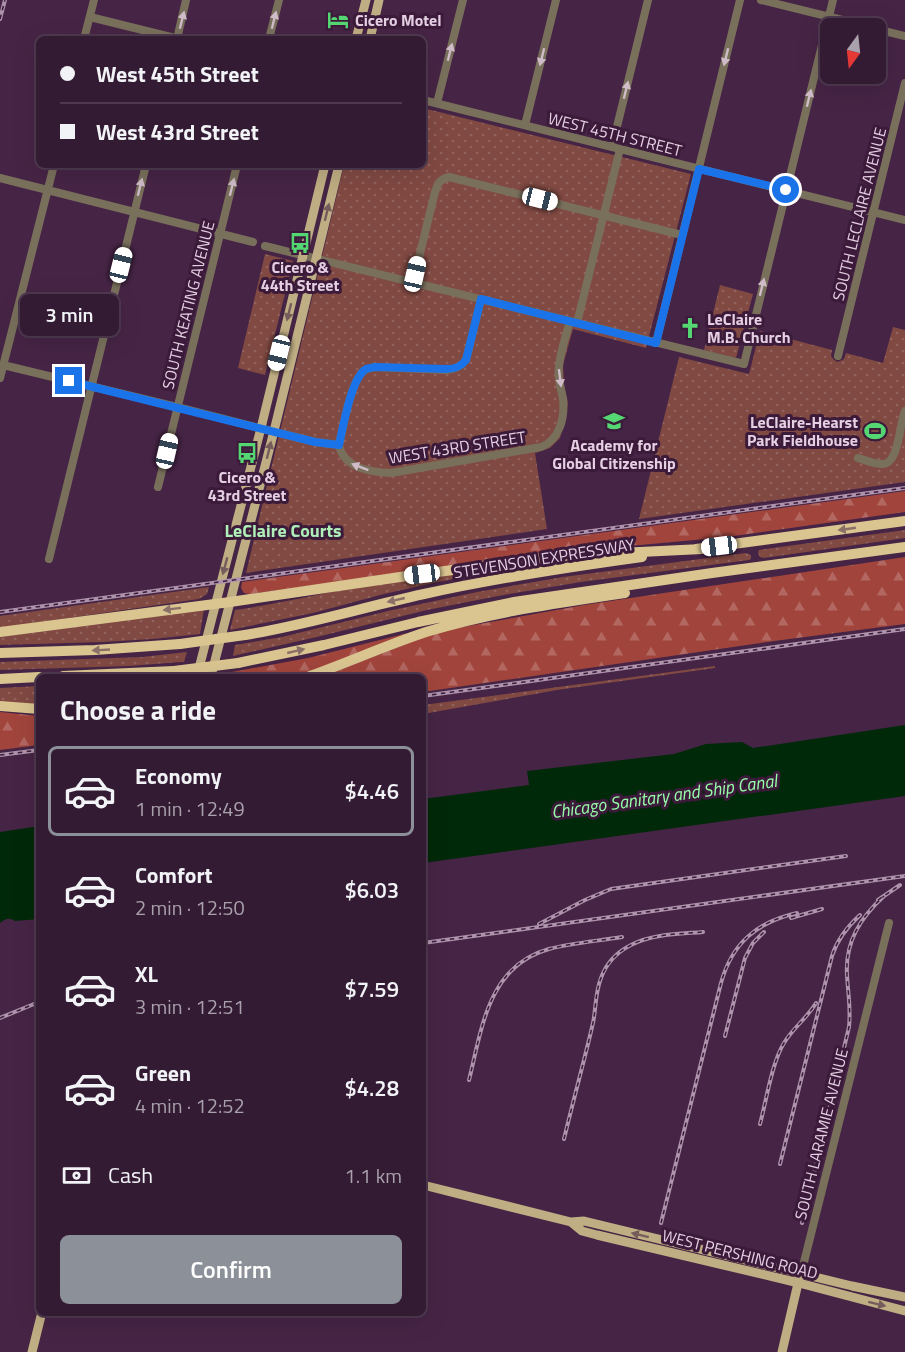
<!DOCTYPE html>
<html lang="en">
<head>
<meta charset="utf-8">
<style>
  body { margin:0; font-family:"Titillium Web",sans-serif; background:#3f2840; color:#f1f3f6; height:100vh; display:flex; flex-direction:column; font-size:22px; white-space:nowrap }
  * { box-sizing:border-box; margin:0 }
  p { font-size:20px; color:#a9a1ac }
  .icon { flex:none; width:33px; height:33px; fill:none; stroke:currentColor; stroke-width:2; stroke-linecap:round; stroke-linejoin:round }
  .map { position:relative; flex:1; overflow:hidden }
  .details { position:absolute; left:36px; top:674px; width:390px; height:642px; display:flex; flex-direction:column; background:#341b34; border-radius:9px; box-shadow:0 6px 24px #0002,0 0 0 2px #4e394f }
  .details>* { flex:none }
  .top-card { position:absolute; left:36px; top:36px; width:390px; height:132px; border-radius:9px; box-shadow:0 6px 24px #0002,0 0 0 2px #4e394f; display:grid; align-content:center; height:132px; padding:0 24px; background:#341b34 }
  .needle { width:39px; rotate:195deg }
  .controls { position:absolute; left:820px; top:18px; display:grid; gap:12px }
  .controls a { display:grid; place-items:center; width:66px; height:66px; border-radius:9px; background:#341b34; box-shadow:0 6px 24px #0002,0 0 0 2px #4e394f; font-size:30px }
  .end { position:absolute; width:27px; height:27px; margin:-14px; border:8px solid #1a73e8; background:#fff; box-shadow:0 0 0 3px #fff }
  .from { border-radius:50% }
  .bubble { position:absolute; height:42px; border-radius:9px; background:#341b34; box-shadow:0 6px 24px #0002,0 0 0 2px #4e394f; font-size:20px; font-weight:600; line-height:42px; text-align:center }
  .car { position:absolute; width:18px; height:36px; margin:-18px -9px; border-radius:8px; box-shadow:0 0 4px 2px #0007; background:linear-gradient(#fff 24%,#345 0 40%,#fff 0 76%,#345 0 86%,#fff 0) }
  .top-card b { display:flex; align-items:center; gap:21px; height:57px; font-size:22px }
  .top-card b+b { border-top:2px solid #4e394f }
  .top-card i { width:15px; height:15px; background:#f1f3f6 }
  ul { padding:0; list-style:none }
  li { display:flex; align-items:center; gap:18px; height:90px; margin:0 12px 9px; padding:0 12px; border:3px solid transparent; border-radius:9px }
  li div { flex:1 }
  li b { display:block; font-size:22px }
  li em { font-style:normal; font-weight:600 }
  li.current { border-color:#8c9099 }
  li>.icon { width:54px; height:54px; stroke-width:1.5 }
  h2 { padding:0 24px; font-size:27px; line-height:72px }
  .pay { display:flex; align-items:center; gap:15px; height:66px; padding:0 24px; font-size:22px }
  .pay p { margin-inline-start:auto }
  .cta { display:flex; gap:12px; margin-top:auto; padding:12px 24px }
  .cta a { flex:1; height:69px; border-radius:9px; background:#8c9099; color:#fff; font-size:24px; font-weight:600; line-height:69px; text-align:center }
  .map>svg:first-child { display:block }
  .grass { fill:url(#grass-dots) }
  .forest { fill:url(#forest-firs) }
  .water { fill:#002909 }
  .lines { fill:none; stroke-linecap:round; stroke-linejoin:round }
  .minor { stroke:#79705c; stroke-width:8 }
  .major { stroke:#bfad83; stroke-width:9 }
  .highway { stroke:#dac591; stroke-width:10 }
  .rail-casing { stroke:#ae93ac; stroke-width:4 }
  .rail { stroke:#3b1a3a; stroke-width:1.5; stroke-dasharray:4.5; stroke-linecap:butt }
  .highway-bridge { stroke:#dac591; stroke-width:10 }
  .oneway { fill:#cfbcc8 }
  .oneway2 { fill:#765c5b }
  .oneway3 { fill:#8a7066 }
  .route { stroke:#1a73e8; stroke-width:8 }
  .labels { text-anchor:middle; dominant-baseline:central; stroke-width:6; stroke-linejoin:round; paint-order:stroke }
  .poi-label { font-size:16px; font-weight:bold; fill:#e5cfe3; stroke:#3b1a3a }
  .street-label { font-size:16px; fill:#e5cfe3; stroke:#3b1a3a }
  .neighbourhood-label { font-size:18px; font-weight:bold; fill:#afefb8; stroke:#3b1a3a }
  .water-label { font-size:18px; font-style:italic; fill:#96ffa8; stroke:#3b1a3a }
</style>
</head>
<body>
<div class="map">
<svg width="905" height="1352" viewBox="0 0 905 1352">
  <defs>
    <pattern id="grass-dots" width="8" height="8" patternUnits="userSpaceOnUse" patternTransform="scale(1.5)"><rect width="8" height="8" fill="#804942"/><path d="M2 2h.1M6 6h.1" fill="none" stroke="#92625d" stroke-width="1.8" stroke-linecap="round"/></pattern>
    <pattern id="forest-firs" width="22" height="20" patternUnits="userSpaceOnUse" patternTransform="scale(1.5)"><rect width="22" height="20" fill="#a1453c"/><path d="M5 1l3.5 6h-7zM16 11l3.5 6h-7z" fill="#b26761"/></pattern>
  </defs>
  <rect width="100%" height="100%" fill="#462445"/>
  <path class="grass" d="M423 108 691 174 646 348 573 329 563 365 564 384 568 403 560 438 550 448 535 453 547 529 246 573 344 165H423Z
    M265 254 293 261 265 375 238 368Z
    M720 285 753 294 736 358 704 350Z
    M893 327 905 330V482L639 519 679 357 749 374 760 331 832 350 831 356 834 360 838 362 844 359 846 353 883 363Z
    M905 530V538L764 558 760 557 758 553 759 550Z
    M746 553 751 555V559L749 560 581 582 498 596 427 610 321 636 233 656 235 645 282 637 388 611 477 592 563 577Z
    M539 563 438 582 384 594 313 613 230 630 235 610C284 603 331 591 379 583 432 575 486 570 539 563Z
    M209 587 207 594 199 599 0 628V616Z
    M204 609 200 634 153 639 103 642 0 645V636Z
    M187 652 184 662H181L129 666 0 670V662L142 657Z
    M715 666V668L557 690 423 714V705Z
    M39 686V705L0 702V688Z"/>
  <path class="forest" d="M905 491V512L727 537 640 545 574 549 250 594 244 593 241 588 242 582Z
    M905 557V624L774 641 423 692V676H324L424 637 457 628 584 605Z
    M424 629 299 676H220L221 674 308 658Z
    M0 712 39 716V745L0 750Z"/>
  <path class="water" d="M905 725V796L423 863V799L529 785 527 771 674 754 706 744 742 742 753 748Z
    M33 827H39V919L15 921C9 917 5 919 0 923V832Z"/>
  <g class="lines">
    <path class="minor" d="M761 0 875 28
      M90 17 179 39
      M876 29 905 36
      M84 39 94 0
      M177 39 186 0
      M269 39 279 0
      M423 100 905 220
      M437 103 463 0
      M525 125 556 0
      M612 147 648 0
      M0 178 253 242
      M265 246 744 364 833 0
      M413 282 435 192C438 183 440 179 449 177L682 235
      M577 323 620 149
      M656 343 740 0
      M838 356 905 83
      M3 365 177 407 315 442 339 445
      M0 378 54 165
      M339 445C344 469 371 472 391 473L541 447C560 440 565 417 563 399 561 388 557 378 559 367 560 352 566 336 570 321
      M339 445C343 428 351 378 365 370 366 369 374 367 375 367L446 370C455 369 460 367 466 360L481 299
      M858 458C865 460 874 464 882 464 899 465 899 425 905 411
      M158 487 237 165
      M49 559 146 165
      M801 1274 889 923"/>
    <path class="major" d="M356 39 366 0
      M370 39 379 0
      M197 676 261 428 325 165
      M211 676 274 431 339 165
      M423 1185 571 1222 584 1221 852 1286 905 1297
      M571 1222 582 1231 597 1235 799 1283 905 1311
      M32 1352 42 1312
      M782 1352 799 1279"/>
    <path class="highway" d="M696 549 905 521
      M0 632 230 602 400 577 558 556 702 549
      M245 635C306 625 364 607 424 594 496 578 569 567 642 557
      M0 653 95 650 180 644
      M238 663 324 645 418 622 514 602 712 573 905 547
      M63 676 174 671
      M310 676C349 662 387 645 426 632 491 612 559 603 625 593
      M0 679 39 677
      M0 706 39 709"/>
    <defs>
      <path id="rail" d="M0 19 5 0
        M0 612 905 488
        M423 696 905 629
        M0 755 39 750
        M878 900 900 885
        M791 918 822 909
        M539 924 585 900 611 889 846 856
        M423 943 905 876
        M0 1018 39 1002
        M725 1036 745 958 753 943 764 932
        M469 1080C482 1028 488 966 549 949 572 943 598 941 622 937
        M760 1124C766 1102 772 1062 784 1043 793 1028 807 1018 816 1003
        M564 1139C573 1101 584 1062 593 1023 596 1009 595 993 601 978 606 964 617 952 631 945 652 934 679 934 703 932
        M780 1164 832 956C837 940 847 927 860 915
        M661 1223 721 983C732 943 757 922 797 913
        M802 1223 849 1027C851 1009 848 993 847 975 845 942 860 918 884 896"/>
    </defs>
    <use href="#rail" class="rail-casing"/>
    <use href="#rail" class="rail"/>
    <path class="highway-bridge" d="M180 644 245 635
      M174 671 238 663"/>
  </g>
  <defs><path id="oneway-solid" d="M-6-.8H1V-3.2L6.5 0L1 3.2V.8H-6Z" transform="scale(1.5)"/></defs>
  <g class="oneway">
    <use href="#oneway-solid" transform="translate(182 20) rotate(-76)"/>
    <use href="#oneway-solid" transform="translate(274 20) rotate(-76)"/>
    <use href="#oneway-solid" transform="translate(450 52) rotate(-76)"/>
    <use href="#oneway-solid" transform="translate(542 57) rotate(104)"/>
    <use href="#oneway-solid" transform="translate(726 57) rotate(104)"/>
    <use href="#oneway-solid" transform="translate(626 90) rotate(-76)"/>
    <use href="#oneway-solid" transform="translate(809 98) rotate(-76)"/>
    <use href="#oneway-solid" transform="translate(140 187) rotate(-76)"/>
    <use href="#oneway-solid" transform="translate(232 187) rotate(-76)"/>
    <use href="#oneway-solid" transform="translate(762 287) rotate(-76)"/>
    <use href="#oneway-solid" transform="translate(560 378) rotate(83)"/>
    <use href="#oneway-solid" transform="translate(360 467) rotate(-159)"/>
  </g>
  <g class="oneway2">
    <use href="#oneway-solid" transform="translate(327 212) rotate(-76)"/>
    <use href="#oneway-solid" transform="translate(289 312) rotate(104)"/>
    <use href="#oneway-solid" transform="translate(269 450) rotate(-76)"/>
    <use href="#oneway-solid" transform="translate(225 566) rotate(105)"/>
    <use href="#oneway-solid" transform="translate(640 1235) rotate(-166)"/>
    <use href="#oneway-solid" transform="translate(877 1304) rotate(14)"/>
  </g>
  <g class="oneway3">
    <use href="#oneway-solid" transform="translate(847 529) rotate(172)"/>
    <use href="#oneway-solid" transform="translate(396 600) rotate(167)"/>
    <use href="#oneway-solid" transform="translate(172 609) rotate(173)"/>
    <use href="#oneway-solid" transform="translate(101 650) rotate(177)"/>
    <use href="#oneway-solid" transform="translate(296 651) rotate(-13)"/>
  </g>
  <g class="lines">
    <path class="route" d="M69 381 315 442 339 445C343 428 351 378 366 369 366 369 374 367 375 367L446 369C455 369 461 367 466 360L481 299 656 343 699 169 786 190"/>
  </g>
  <defs>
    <symbol id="hotel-bare" viewBox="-9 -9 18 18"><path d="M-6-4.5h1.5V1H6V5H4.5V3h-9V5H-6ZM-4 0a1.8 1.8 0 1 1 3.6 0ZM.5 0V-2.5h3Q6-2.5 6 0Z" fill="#54d672" stroke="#3b1a3a" stroke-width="2.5" paint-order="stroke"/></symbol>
    <symbol id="bus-bare" viewBox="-9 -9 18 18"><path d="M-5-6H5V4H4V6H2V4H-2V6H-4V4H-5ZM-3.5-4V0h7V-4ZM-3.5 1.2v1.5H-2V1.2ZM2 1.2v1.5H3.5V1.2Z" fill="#54d672" stroke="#3b1a3a" stroke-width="2.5" paint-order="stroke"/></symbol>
    <symbol id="church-bare" viewBox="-9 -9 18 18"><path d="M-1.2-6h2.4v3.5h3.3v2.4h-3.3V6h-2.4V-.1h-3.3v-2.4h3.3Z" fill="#54d672" stroke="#3b1a3a" stroke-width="2.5" paint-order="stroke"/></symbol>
    <symbol id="school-bare" viewBox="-9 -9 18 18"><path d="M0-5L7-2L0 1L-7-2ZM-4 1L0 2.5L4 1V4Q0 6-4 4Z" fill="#54d672" stroke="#3b1a3a" stroke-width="2.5" paint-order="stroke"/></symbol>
    <symbol id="stadium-bare" viewBox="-9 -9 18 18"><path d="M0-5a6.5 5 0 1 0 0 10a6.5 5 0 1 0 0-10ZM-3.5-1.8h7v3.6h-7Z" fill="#54d672" stroke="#3b1a3a" stroke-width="2.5" paint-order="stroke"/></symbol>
  </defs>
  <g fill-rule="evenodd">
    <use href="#hotel-bare" x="323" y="5" width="30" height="30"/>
    <use href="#bus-bare" x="285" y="228" width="30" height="30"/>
    <use href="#church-bare" x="675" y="313" width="30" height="30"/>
    <use href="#school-bare" x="599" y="406" width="30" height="30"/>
    <use href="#stadium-bare" x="860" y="416" width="30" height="30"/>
    <use href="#bus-bare" x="232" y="438" width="30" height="30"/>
  </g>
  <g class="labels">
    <g class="poi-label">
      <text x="355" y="20" text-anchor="start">Cicero Motel</text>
      <text x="300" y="267">Cicero &amp;<tspan x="300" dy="18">44th Street</tspan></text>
      <text x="707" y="319" text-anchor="start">LeClaire<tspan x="707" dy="18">M.B. Church</tspan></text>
      <text x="858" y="422" text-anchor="end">LeClaire-Hearst<tspan x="858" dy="18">Park Fieldhouse</tspan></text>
      <text x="614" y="445">Academy for<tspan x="614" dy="18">Global Citizenship</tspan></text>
      <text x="247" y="477">Cicero &amp;<tspan x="247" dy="18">43rd Street</tspan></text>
    </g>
    <g class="street-label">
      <text transform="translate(615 134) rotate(14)">WEST 45TH STREET</text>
      <text transform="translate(859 214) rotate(-76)">SOUTH LECLAIRE AVENUE</text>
      <text transform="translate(188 305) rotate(-76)">SOUTH KEATING AVENUE</text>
      <text transform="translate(457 447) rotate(-9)">WEST 43RD STREET</text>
      <text transform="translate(544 558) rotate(-9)">STEVENSON EXPRESSWAY</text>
      <text transform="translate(821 1134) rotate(-76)">SOUTH LARAMIE AVENUE</text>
      <text transform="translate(740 1254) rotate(14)">WEST PERSHING ROAD</text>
    </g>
    <g class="neighbourhood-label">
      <text x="283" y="530">LeClaire Courts</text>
    </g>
    <g class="water-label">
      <text transform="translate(664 796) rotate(-8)">Chicago Sanitary and Ship Canal</text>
    </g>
  </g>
</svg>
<div class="controls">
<a><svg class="needle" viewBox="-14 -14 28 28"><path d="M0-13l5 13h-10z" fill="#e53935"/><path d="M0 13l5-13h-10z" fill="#a9a1ac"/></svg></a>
</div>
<i class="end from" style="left:786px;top:190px"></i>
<i class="end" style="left:69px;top:381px"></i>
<div class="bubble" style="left:20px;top:294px;width:99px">3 min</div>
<i class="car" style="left:540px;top:199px;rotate:104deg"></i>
<i class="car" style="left:121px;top:265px;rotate:14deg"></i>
<i class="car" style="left:415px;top:274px;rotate:13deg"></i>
<i class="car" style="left:279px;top:353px;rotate:194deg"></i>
<i class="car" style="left:167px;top:451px;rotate:13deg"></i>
<i class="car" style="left:719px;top:546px;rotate:263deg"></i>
<i class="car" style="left:422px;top:574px;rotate:263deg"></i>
<div class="top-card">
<b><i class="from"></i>West 45th Street</b>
<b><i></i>West 43rd Street</b>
</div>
<section class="details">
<h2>Choose a ride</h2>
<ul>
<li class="current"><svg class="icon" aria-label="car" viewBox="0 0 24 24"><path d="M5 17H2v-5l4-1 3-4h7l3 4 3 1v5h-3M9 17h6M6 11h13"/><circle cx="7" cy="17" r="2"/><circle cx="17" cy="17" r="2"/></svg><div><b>Economy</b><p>1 min · 12:49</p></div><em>$4.46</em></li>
<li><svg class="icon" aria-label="car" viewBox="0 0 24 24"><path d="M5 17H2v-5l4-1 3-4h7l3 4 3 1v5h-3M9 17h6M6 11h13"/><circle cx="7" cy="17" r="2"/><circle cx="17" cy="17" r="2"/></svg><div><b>Comfort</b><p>2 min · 12:50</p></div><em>$6.03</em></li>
<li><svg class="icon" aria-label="car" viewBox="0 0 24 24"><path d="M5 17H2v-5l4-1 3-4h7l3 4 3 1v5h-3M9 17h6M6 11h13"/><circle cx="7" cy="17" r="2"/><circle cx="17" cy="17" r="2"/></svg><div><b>XL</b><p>3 min · 12:51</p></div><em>$7.59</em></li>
<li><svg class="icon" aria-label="car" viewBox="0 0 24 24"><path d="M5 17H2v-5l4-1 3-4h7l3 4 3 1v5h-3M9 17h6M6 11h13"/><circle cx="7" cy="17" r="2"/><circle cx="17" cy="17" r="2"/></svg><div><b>Green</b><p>4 min · 12:52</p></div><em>$4.28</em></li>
</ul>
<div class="pay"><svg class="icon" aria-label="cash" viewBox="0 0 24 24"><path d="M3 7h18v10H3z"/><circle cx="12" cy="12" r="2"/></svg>Cash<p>1.1 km</p></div>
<div class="cta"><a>Confirm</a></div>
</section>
</div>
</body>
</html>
